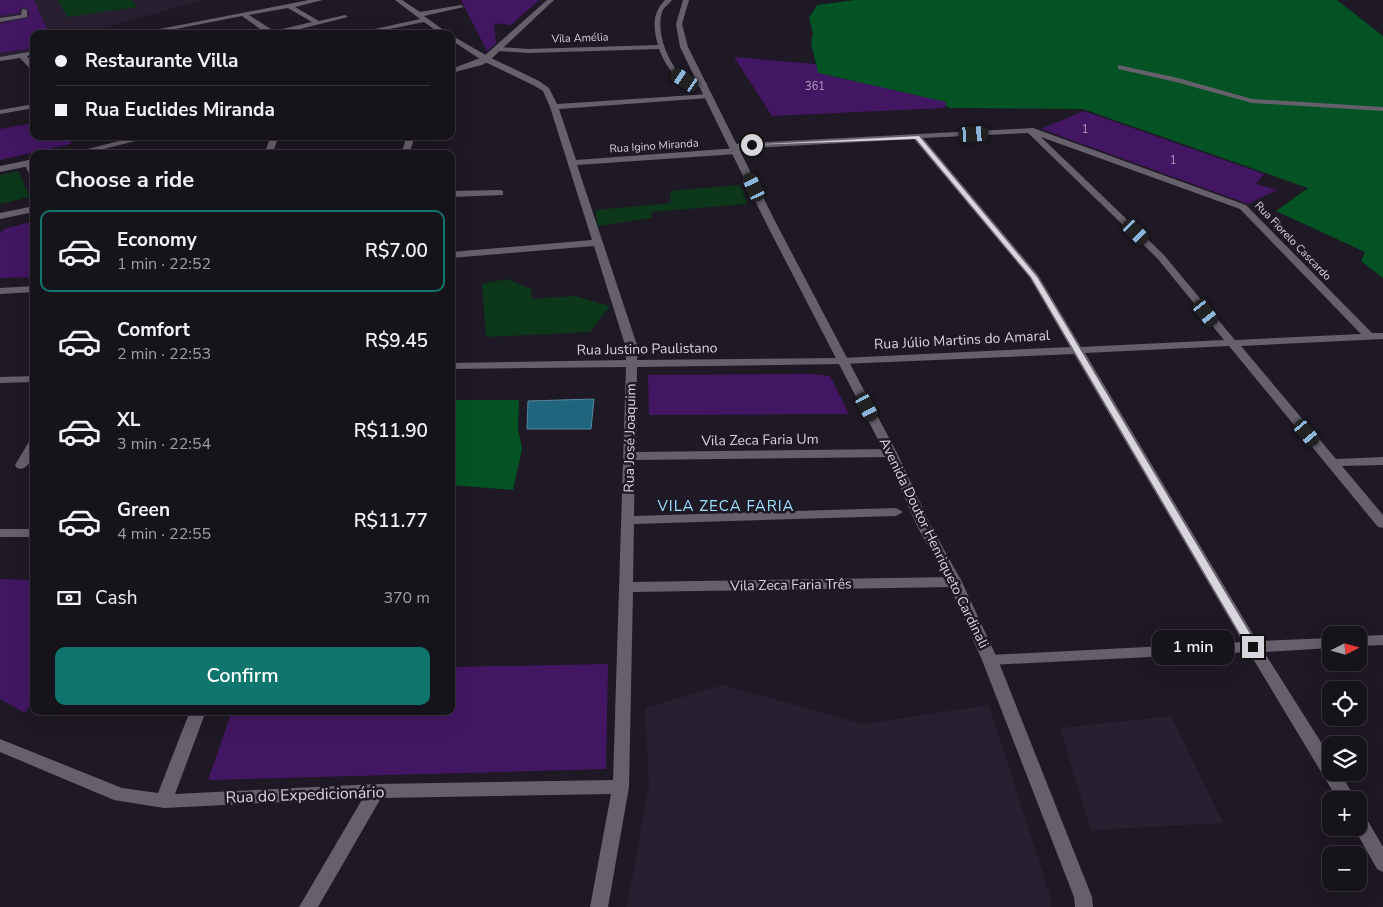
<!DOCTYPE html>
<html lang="en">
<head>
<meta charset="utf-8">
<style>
  body { margin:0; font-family:"Nunito Sans",sans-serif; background:#232028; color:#f1f3f6; height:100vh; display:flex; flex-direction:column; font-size:19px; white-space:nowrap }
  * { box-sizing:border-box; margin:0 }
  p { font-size:16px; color:#9e9ea3 }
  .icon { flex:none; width:28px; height:28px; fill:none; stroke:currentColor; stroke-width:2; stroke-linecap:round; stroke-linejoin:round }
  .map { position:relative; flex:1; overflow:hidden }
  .side { position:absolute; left:30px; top:150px; width:425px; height:565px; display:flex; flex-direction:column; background:#16131b; border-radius:10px; box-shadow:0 5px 20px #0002,0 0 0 1px #35323a }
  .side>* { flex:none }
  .guide { position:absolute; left:30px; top:30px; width:425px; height:110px; border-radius:10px; box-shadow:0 5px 20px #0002,0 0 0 1px #35323a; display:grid; align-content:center; height:110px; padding:0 25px; background:#16131b }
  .needle { width:32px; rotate:84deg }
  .buttons { position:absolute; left:1322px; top:626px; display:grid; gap:10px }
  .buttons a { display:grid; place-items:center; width:45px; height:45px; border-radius:10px; background:#16131b; box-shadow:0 5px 20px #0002,0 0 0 1px #35323a; font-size:25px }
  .end { position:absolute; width:22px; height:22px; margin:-11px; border:6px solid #d8d5dc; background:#111; box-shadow:0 0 0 2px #111 }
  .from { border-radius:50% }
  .bubble { position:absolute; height:35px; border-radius:10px; background:#16131b; box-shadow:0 5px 20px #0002,0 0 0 1px #35323a; font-size:16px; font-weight:600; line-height:35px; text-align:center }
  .car { position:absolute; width:15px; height:30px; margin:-15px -8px; border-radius:6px; box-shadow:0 0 4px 1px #0007; background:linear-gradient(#222 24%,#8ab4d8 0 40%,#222 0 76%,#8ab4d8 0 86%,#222 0) }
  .guide b { display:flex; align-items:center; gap:18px; height:48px; font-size:19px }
  .guide b+b { border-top:1px solid #35323a }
  .guide i { width:12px; height:12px; background:#f1f3f6 }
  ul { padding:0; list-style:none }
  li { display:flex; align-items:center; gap:15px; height:82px; margin:0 10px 8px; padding:0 15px; border:2px solid transparent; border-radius:10px }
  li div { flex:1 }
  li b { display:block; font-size:19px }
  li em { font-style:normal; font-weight:600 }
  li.active { border-color:#0f766e }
  li>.icon { width:45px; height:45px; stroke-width:1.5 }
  h2 { padding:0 25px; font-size:22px; line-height:60px }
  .pay { display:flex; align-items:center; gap:12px; height:55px; padding:0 25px; font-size:19px }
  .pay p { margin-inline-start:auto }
  .primary-button { display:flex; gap:10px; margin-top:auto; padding:10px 25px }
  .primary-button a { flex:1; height:58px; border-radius:10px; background:#0f766e; color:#fff; font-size:20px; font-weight:600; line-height:58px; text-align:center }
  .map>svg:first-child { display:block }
  .built { fill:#282030 }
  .green { fill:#0c371b }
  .forest { fill:#035325 }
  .water { fill:#1e657d; stroke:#56879a }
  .building { fill:#431663 }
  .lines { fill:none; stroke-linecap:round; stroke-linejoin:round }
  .lane { fill:#66606d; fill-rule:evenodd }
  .street { fill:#66606d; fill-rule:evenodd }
  .secondary { fill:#66606d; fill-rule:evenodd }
  .route { fill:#d8d5dc }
  .labels { text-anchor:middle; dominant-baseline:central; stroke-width:5; stroke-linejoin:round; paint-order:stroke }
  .far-street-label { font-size:11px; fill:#d8d5dc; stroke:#1e1924 }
  .number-label { font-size:11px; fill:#b3a5be }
  .street-label { font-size:14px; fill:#d8d5dc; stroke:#1e1924 }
  .neighbourhood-label { font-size:15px; letter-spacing:1px; fill:#9be2fd; stroke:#1e1924 }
  .near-street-label { font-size:16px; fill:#d8d5dc; stroke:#1e1924 }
</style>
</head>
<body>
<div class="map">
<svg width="1383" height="907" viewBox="0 0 1383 907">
  <rect width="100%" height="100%" fill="#1e1924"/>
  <path class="built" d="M0 0H203L103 28 65 34H34V51L0 58Z
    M723 685 863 724 989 705 1050 896 1051 907H627L649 786 645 708Z
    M1171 716 1223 823 1091 830 1060 728Z"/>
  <path class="green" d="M58 0H132L137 7 67 17Z
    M18 171 30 197 0 204V175Z
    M740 185 747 204 651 212 652 218 598 226 595 210 671 203 670 191Z
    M507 279 531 289 532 299 575 296 610 306 590 332 486 337 482 284Z"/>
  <path class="forest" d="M855 0H1337L1383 36V278L1361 261 1365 252 1276 211 1308 188 1083 109 950 108 936 100 818 73 811 43 813 34 809 18 817 5Z
    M451 400H519L518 428 522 449 513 490 451 485Z"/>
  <path class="water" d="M594 399 591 429H527L528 401Z"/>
  <path class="building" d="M0 0H34L49 33 34 34V48L0 53V24L29 17 28 9 22 7 19 13 0 16Z
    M461 0H539L511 25 494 23 496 43 487 51Z
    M734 57 816 64 818 73 946 102 945 108 772 116Z
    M1084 111 1264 174 1256 184 1277 190 1248 204 1041 129Z
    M34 123V136H71V144L0 160V129Z
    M34 221V277L0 278V234L4 229Z
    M812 374 830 376 849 414 649 415 648 375Z
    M0 579 34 580V700L25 713 0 699Z
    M608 664 606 769 208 780 232 711H451V667Z"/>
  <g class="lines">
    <path class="lane" d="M22 9 27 10V17L0 22V18L21 15Z
      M1118 65 1178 78 1252 99 1383 107V111L1252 103 1176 82 1118 69Z"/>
    <path class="street" d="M309 0H323L295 7 319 21 345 15 348 17 280 34H267L242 16 150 34H134ZM288 8 312 22 274 31 249 15Z
      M395 0H402L420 12 461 5 464 7 424 16 449 34H441L424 22 366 34H352L420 19Z
      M665 0H672C669 4 664 7 662 12 656 30 667 62 681 74 688 80 698 81 707 83V87C682 89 667 70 659 49L528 53 499 51 495 49 499 47 528 49 658 45C653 28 652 13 665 0Z
      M451 35 489 57 539 81 549 88 557 104 709 94 713 96 709 98 559 109 576 160 737 148 741 151 737 154 577 165 638 348 637 360 842 358 1070 347 1030 278 914 139 734 149 731 148V144L1033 128 1246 205 1372 333H1383V339L1241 346 1336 459 1383 457V465L1342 466 1383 515V528L1378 527 1229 346 1085 353 1257 641 1331 638V648L1264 652 1331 758V772H1340L1356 800H1338L1249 652 990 665 985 664 982 660 985 656 990 655 1243 642 1074 354 842 364 637 367 636 452 891 449 897 453 891 457 635 460 634 516 896 508 903 512 896 516 634 524 633 582 955 577 960 579 962 582 960 585 955 587 633 592 629 787 608 907H590L611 794 381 798 318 907H299L363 798 164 808 114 800 0 752V739L122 788 158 793 190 711H206L175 794 376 784 613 780 626 367 451 369V363L626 360V348L594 246 451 258V252L592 240 550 107 543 91 533 85 483 61 451 40ZM1028 133 1157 258 1224 340 1081 347 1038 275 923 138ZM1041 137 1240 209 1361 334 1235 340 1163 254Z
      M34 51V55L27 56 34 66V73L20 58 0 61V57Z
      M34 104V108L0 114V110Z
      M271 136H279L272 154H264Z
      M407 136H415L409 154H401Z
      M28 160 31 161 34 166V179L30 176 24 163Z
      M500 190 503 191V195L451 197V191Z
      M34 206V212L0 219V213Z
      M34 286V292L0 294V288Z
      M34 376V382L0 383V377Z
      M34 439C34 450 33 466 21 469L17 468 15 465 30 440Z
      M0 529H34V537H0Z
      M1383 635V645L1359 646V636Z
      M1359 814 1365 816 1383 847V872L1377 869 1354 828H1359Z"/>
    <path class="secondary" d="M547 0H554L489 61 482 65 451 73V69L483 57Z
      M683 0H689L682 24 688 47 776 223 897 453 932 528 962 582 998 660 1092 897 1093 907H1075L1074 897 982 660 948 582 918 528 885 453 766 223 680 47 676 24Z
      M139 136H155L84 154H68Z
      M34 159V165L0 172V166Z"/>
  </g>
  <path class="route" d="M919 136 1037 277 1256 644V649H1249L1031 277 916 139 750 145Z"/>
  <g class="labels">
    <g class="far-street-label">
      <text transform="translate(580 38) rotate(-2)">Vila Amélia</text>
      <text transform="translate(654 146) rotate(-4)">Rua Igino Miranda</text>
      <text transform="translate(1293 241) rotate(46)">Rua Fiorelo Cascardo</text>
    </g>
    <g class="number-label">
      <text x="815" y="86">361</text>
      <text x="1085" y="129">1</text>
      <text x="1173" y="160">1</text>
    </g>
    <g class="street-label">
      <text transform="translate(962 340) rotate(-3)">Rua Júlio Martins do Amaral</text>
      <text transform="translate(647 349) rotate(-1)">Rua Justino Paulistano</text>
      <text transform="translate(630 438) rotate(-89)">Rua José Joaquim</text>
      <text transform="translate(760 440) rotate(-1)">Vila Zeca Faria Um</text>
      <text transform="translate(934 543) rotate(64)">Avenida Doutor Henriqueto Cardinali</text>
      <text transform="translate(791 585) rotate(-1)">Vila Zeca Faria Três</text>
    </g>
    <g class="neighbourhood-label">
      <text x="726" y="506">VILA ZECA FARIA</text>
    </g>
    <g class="near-street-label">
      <text transform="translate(305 795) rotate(-2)">Rua do Expedicionário</text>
    </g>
  </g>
</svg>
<div class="buttons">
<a><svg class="needle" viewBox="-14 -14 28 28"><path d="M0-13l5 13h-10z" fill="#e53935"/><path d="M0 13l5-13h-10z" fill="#9e9ea3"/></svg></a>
<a><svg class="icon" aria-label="locate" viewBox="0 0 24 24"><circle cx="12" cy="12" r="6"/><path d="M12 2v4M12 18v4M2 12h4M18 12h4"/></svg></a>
<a><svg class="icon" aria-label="layers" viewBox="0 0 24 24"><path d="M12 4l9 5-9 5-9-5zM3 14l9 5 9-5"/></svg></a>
<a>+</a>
<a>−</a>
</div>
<i class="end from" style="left:752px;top:145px"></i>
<i class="end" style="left:1253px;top:647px"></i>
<div class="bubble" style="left:1152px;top:630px;width:82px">1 min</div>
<i class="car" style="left:685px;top:80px;rotate:304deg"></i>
<i class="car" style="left:974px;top:134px;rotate:87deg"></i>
<i class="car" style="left:754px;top:187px;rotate:335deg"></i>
<i class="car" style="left:1136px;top:232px;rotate:134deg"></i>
<i class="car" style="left:1206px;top:313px;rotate:141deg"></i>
<i class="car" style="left:867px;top:407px;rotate:152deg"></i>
<i class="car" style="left:1307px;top:433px;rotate:140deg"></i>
<div class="guide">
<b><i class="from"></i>Restaurante Villa</b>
<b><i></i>Rua Euclides Miranda</b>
</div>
<section class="side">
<h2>Choose a ride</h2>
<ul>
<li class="active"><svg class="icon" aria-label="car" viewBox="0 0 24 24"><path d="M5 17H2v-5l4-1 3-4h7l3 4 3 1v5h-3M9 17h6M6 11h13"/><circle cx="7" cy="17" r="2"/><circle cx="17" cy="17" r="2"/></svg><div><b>Economy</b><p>1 min · 22:52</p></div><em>R$7.00</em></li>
<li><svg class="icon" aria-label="car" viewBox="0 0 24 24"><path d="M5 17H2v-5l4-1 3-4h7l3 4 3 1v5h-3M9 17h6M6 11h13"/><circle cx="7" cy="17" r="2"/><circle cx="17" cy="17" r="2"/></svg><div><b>Comfort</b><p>2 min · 22:53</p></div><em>R$9.45</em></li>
<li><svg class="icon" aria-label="car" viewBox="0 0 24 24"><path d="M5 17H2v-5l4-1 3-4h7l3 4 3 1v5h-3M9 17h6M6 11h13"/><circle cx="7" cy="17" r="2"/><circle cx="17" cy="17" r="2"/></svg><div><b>XL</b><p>3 min · 22:54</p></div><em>R$11.90</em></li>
<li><svg class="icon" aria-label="car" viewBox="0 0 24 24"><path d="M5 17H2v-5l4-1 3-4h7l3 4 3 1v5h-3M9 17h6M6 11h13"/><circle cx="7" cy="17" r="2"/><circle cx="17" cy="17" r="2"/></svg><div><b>Green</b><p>4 min · 22:55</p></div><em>R$11.77</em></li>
</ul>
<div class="pay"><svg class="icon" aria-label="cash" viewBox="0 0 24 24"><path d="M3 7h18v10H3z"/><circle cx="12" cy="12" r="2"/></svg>Cash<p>370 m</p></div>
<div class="primary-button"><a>Confirm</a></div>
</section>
</div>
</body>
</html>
